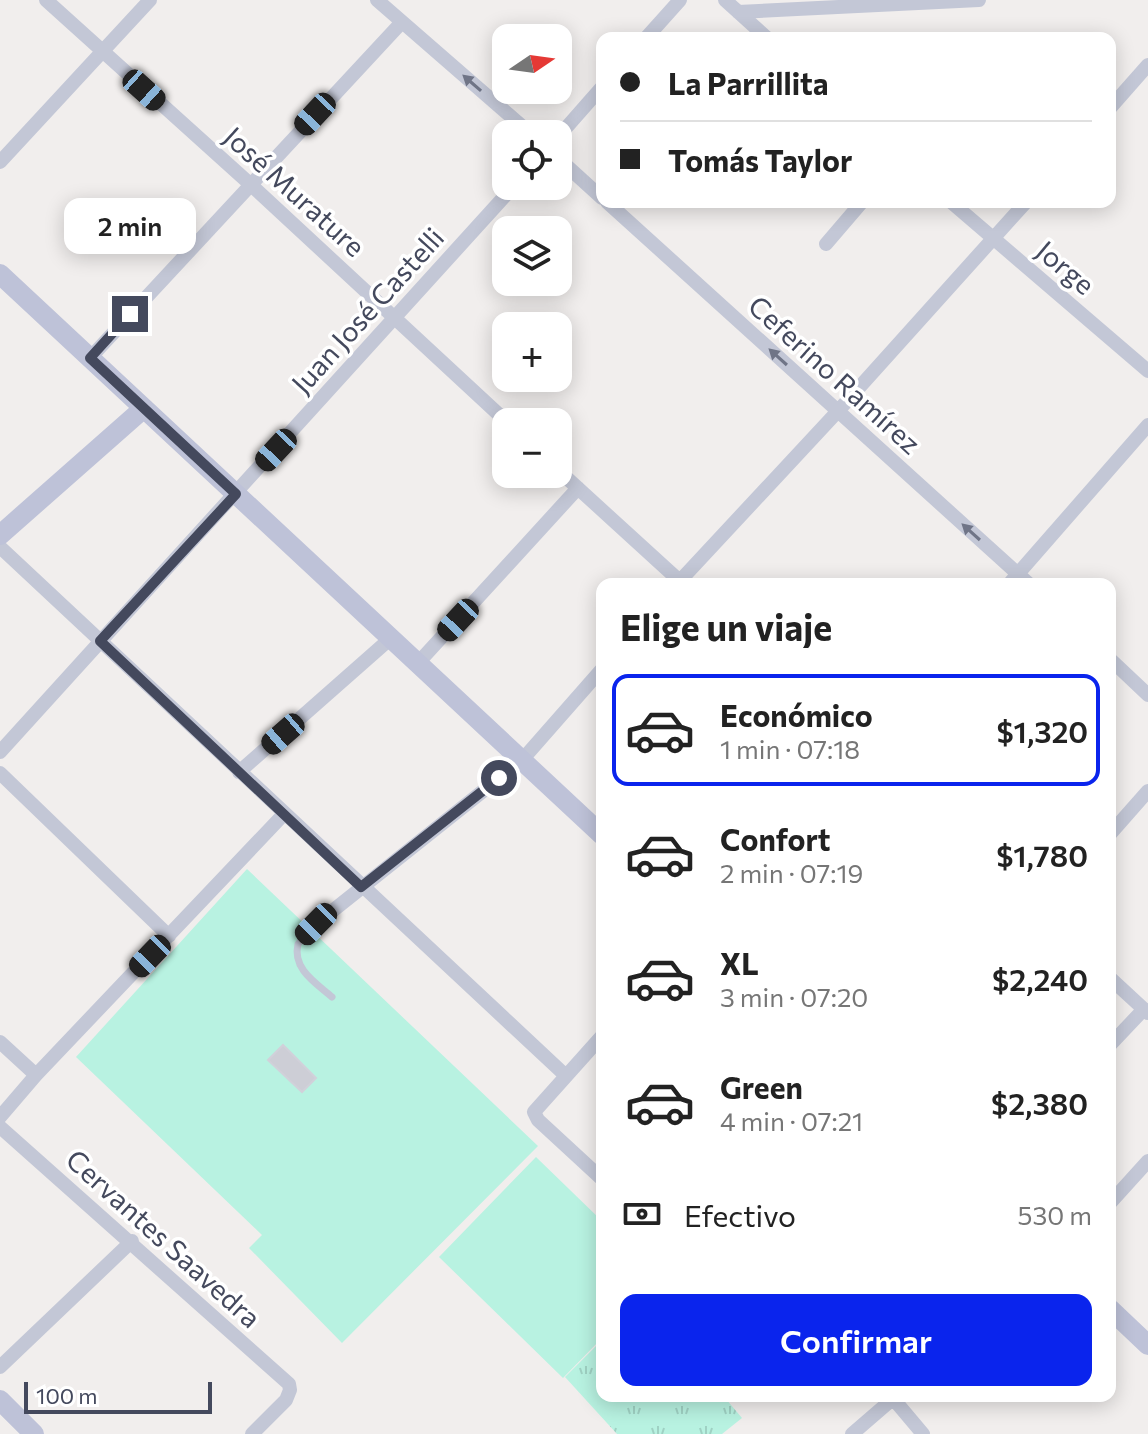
<!DOCTYPE html>
<html lang="es">
<head>
<meta charset="utf-8">
<style>
  body { margin:0; font-family:Commissioner,sans-serif; background:#f6f6f6; color:#222; height:100vh; display:flex; flex-direction:column; font-size:30px; white-space:nowrap }
  * { box-sizing:border-box; margin:0 }
  p { font-size:26px; color:#767676 }
  .icon { flex:none; width:44px; height:44px; fill:none; stroke:currentColor; stroke-width:2; stroke-linecap:round; stroke-linejoin:round }
  .map { position:relative; flex:1; overflow:hidden }
  .side { position:absolute; left:596px; top:578px; width:520px; height:824px; display:flex; flex-direction:column; background:#fff; border-radius:16px; box-shadow:0 4px 20px #0003 }
  .side>* { flex:none }
  .banner { position:absolute; left:596px; top:32px; width:520px; height:176px; border-radius:16px; box-shadow:0 4px 20px #0003; display:grid; align-content:center; height:176px; padding:0 24px; background:#fff }
  .needle { width:52px; rotate:77deg }
  .tools { position:absolute; left:492px; top:24px; display:grid; gap:16px }
  .tools a { display:grid; place-items:center; width:80px; height:80px; border-radius:16px; background:#fff; box-shadow:0 4px 20px #0003; font-size:40px }
  .scale { position:absolute; left:24px; bottom:20px; width:188px; box-sizing:border-box; padding-left:8px; border:4px solid #44495d; border-top:0; font-size:22px; line-height:28px; white-space:nowrap; color:#44495d; -webkit-text-stroke:6px #fff; paint-order:stroke }
  .end { position:absolute; width:36px; height:36px; margin:-18px; border:10px solid #44495d; background:#fff; box-shadow:0 0 0 4px #fff }
  .from { border-radius:50% }
  .bubble { position:absolute; height:56px; border-radius:16px; background:#fff; box-shadow:0 4px 20px #0003; font-size:26px; font-weight:600; line-height:56px; text-align:center }
  .car { position:absolute; width:24px; height:48px; margin:-24px -12px; border-radius:10px; box-shadow:0 0 6px 2px #0007; background:linear-gradient(#222 24%,#8ab4d8 0 40%,#222 0 76%,#8ab4d8 0 86%,#222 0) }
  .banner b { display:flex; align-items:center; gap:28px; height:76px; font-size:30px }
  .banner b+b { border-top:2px solid #e0e0e0 }
  .banner i { width:20px; height:20px; background:#222 }
  ul { padding:0; list-style:none }
  li { display:flex; align-items:center; gap:24px; height:112px; margin:0 16px 12px; padding:0 8px; border:4px solid transparent; border-radius:16px }
  li div { flex:1 }
  li b { display:block; font-size:30px }
  li em { font-style:normal; font-weight:600 }
  li.current { border-color:#0a24ed }
  li>.icon { width:72px; height:72px; stroke-width:1.5 }
  h2 { padding:0 24px; font-size:36px; line-height:96px }
  .pay { display:flex; align-items:center; gap:20px; height:88px; padding:0 24px; font-size:30px }
  .pay p { margin-inline-start:auto }
  .primary-button { display:flex; gap:16px; margin-top:auto; padding:16px 24px }
  .primary-button a { flex:1; height:92px; border-radius:16px; background:#0a24ed; color:#fff; font-size:32px; font-weight:600; line-height:92px; text-align:center }
  .map>svg:first-child { display:block }
  .grass { fill:#b8f2e1 }
  .park { fill:url(#park-tufts) }
  .building { fill:#cdced6; stroke:#d1d1da; stroke-width:2 }
  .lines { fill:none; stroke-linecap:round; stroke-linejoin:round }
  .lane { stroke:#c3c7d6; stroke-width:7 }
  .street { stroke:#c3c7d6; stroke-width:14 }
  .secondary { stroke:#bec2d8; stroke-width:20 }
  .oneway { fill:#707587 }
  .route { stroke:#44495d; stroke-width:10 }
  .labels { text-anchor:middle; dominant-baseline:central; stroke-width:7; stroke-linejoin:round; paint-order:stroke }
  .street-label { font-size:28px; fill:#44495d; stroke:#fff }
</style>
</head>
<body>
<div class="map">
<svg width="1148" height="1434" viewBox="0 0 1148 1434">
  <defs>
    <pattern id="park-tufts" width="24" height="20" patternUnits="userSpaceOnUse" patternTransform="scale(2)"><rect width="24" height="20" fill="#b8f2e1"/><path d="M3 7l-1-3M5 7V3M7 7l1-3M15 17l-1-3M17 17v-4M19 17l1-3" fill="none" stroke="#9fd1c3"/></pattern>
  </defs>
  <rect width="100%" height="100%" fill="#f1eeed"/>
  <path class="grass" d="M247 869 538 1146 342 1343 249 1248 262 1235 76 1057Z
    M536 1157 602 1221V1338L563 1378 439 1257Z"/>
  <path class="park" d="M602 1340V1396H729L726 1399 742 1418 722 1434H617L565 1377Z"/>
  <path class="building" d="M283 1045 316 1078 302 1092 268 1060Z"/>
  <g class="lines">
    <path class="lane" d="M316 924 298 944C292 969 316 983 332 997"/>
    <path class="street" d="M46 0 250 184 507 422
      M377 0 531 134
      M725 0 767 38
      M738 12 979 0
      M646 38 680 0
      M1110 108 1148 65
      M558 137 602 87
      M558 158 602 198
      M0 162 150 0
      M607 202 1029 584
      M951 202 1148 371
      M826 244 862 202
      M90 358 402 22
      M558 470 683 584
      M0 547 565 1075
      M677 584 838 411 1026 202
      M1009 584 1148 425
      M1110 659 1148 695
      M418 663 578 488
      M0 752 514 186
      M239 772 391 638
      M0 773 169 936
      M1110 834 1148 791
      M316 924 522 760 602 669
      M1110 978 1148 1013
      M602 1036 534 1112 538 1120 602 1179
      M0 1042 36 1075
      M1110 1045 1144 1009
      M0 1117 36 1075 284 814
      M0 1127 289 1384 290 1390 286 1400 252 1434
      M1110 1203 1148 1161
      M0 1367 132 1241
      M891 1396 923 1434
      M852 1434 896 1396"/>
    <path class="secondary" d="M0 274 602 835
      M0 535 144 408
      M1110 1309 1148 1345
      M0 1400 34 1434"/>
  </g>
  <defs><path id="oneway-solid" d="M-6-.8H1V-3.2L6.5 0L1 3.2V.8H-6Z" transform="scale(2)"/></defs>
  <g class="oneway">
    <use href="#oneway-solid" transform="translate(472 83) rotate(-139)"/>
    <use href="#oneway-solid" transform="translate(778 357) rotate(-138)"/>
    <use href="#oneway-solid" transform="translate(971 532) rotate(-138)"/>
  </g>
  <g class="lines">
    <path class="route" d="M130 314 90 358 236 494 100 641 361 887 499 778"/>
  </g>
  <g class="labels">
    <g class="street-label">
      <text transform="translate(295 191) rotate(42)">José Murature</text>
      <text transform="translate(1066 267) rotate(40)">Jorge</text>
      <text transform="translate(367 310) rotate(-48)">Juan José Castelli</text>
      <text transform="translate(835 374) rotate(42)">Ceferino Ramírez</text>
      <text transform="translate(164 1238) rotate(42)">Cervantes Saavedra</text>
    </g>
  </g>
</svg>
<div class="tools">
<a><svg class="needle" viewBox="-14 -14 28 28"><path d="M0-13l5 13h-10z" fill="#e53935"/><path d="M0 13l5-13h-10z" fill="#767676"/></svg></a>
<a><svg class="icon" aria-label="locate" viewBox="0 0 24 24"><circle cx="12" cy="12" r="6"/><path d="M12 2v4M12 18v4M2 12h4M18 12h4"/></svg></a>
<a><svg class="icon" aria-label="layers" viewBox="0 0 24 24"><path d="M12 4l9 5-9 5-9-5zM3 14l9 5 9-5"/></svg></a>
<a>+</a>
<a>−</a>
</div>
<div class="scale">100 m</div>
<i class="end from" style="left:499px;top:778px"></i>
<i class="end" style="left:130px;top:314px"></i>
<div class="bubble" style="left:64px;top:198px;width:132px">2 min</div>
<i class="car" style="left:144px;top:90px;rotate:132deg"></i>
<i class="car" style="left:315px;top:114px;rotate:223deg"></i>
<i class="car" style="left:276px;top:450px;rotate:223deg"></i>
<i class="car" style="left:458px;top:620px;rotate:223deg"></i>
<i class="car" style="left:283px;top:734px;rotate:229deg"></i>
<i class="car" style="left:316px;top:924px;rotate:225deg"></i>
<i class="car" style="left:150px;top:956px;rotate:224deg"></i>
<div class="banner">
<b><i class="from"></i>La Parrillita</b>
<b><i></i>Tomás Taylor</b>
</div>
<section class="side">
<h2>Elige un viaje</h2>
<ul>
<li class="current"><svg class="icon" aria-label="car" viewBox="0 0 24 24"><path d="M5 17H2v-5l4-1 3-4h7l3 4 3 1v5h-3M9 17h6M6 11h13"/><circle cx="7" cy="17" r="2"/><circle cx="17" cy="17" r="2"/></svg><div><b>Económico</b><p>1 min · 07:18</p></div><em>$1,320</em></li>
<li><svg class="icon" aria-label="car" viewBox="0 0 24 24"><path d="M5 17H2v-5l4-1 3-4h7l3 4 3 1v5h-3M9 17h6M6 11h13"/><circle cx="7" cy="17" r="2"/><circle cx="17" cy="17" r="2"/></svg><div><b>Confort</b><p>2 min · 07:19</p></div><em>$1,780</em></li>
<li><svg class="icon" aria-label="car" viewBox="0 0 24 24"><path d="M5 17H2v-5l4-1 3-4h7l3 4 3 1v5h-3M9 17h6M6 11h13"/><circle cx="7" cy="17" r="2"/><circle cx="17" cy="17" r="2"/></svg><div><b>XL</b><p>3 min · 07:20</p></div><em>$2,240</em></li>
<li><svg class="icon" aria-label="car" viewBox="0 0 24 24"><path d="M5 17H2v-5l4-1 3-4h7l3 4 3 1v5h-3M9 17h6M6 11h13"/><circle cx="7" cy="17" r="2"/><circle cx="17" cy="17" r="2"/></svg><div><b>Green</b><p>4 min · 07:21</p></div><em>$2,380</em></li>
</ul>
<div class="pay"><svg class="icon" aria-label="cash" viewBox="0 0 24 24"><path d="M3 7h18v10H3z"/><circle cx="12" cy="12" r="2"/></svg>Efectivo<p>530 m</p></div>
<div class="primary-button"><a>Confirmar</a></div>
</section>
</div>
</body>
</html>
